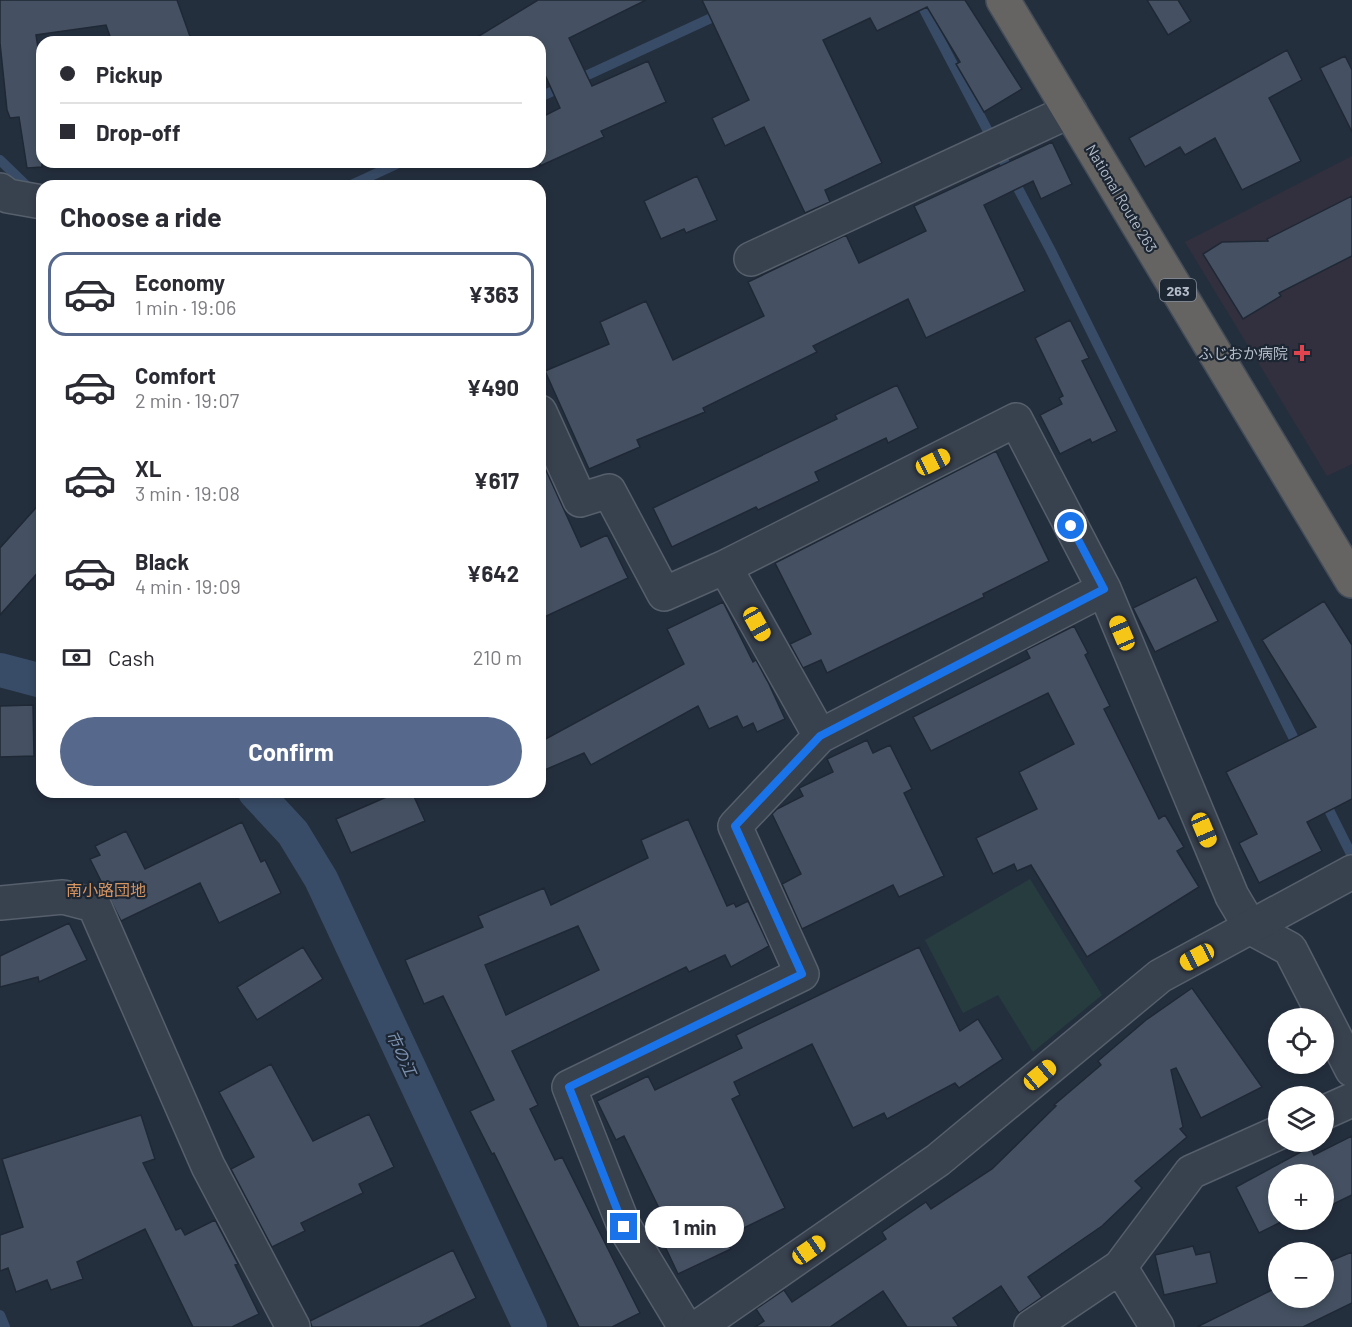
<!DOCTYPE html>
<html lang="en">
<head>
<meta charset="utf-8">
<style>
  body { margin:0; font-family:Barlow,"Noto Sans JP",sans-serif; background:#f2f2f3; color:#2b2b33; height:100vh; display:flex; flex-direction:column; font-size:22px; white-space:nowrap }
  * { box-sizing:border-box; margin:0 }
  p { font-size:20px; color:#7c7c81 }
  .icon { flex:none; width:33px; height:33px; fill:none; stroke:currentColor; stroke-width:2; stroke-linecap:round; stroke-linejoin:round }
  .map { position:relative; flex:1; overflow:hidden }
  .panel { position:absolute; left:36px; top:180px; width:510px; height:618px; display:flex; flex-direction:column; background:#fff; border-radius:18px; box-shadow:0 3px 9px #0003 }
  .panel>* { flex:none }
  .guide { position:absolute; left:36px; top:36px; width:510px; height:132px; border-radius:18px; box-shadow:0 3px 9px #0003; display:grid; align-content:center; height:132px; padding:0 24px; background:#fff }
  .buttons { position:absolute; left:1268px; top:1008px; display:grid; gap:12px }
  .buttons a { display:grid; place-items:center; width:66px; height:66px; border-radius:50%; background:#fff; box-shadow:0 3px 9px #0003; font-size:30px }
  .end { position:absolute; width:27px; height:27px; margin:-14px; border:8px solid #1a73e8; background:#fff; box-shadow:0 0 0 3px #fff }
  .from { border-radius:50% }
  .bubble { position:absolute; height:42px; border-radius:21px; background:#fff; box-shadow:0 3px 9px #0003; font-size:20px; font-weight:700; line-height:42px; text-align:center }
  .car { position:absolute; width:18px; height:36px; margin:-18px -9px; border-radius:8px; box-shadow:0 0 4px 2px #0007; background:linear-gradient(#f5c518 24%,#345 0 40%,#f5c518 0 76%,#345 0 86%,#f5c518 0) }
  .guide b { display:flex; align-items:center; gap:21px; height:57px; font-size:22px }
  .guide b+b { border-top:2px solid #e1e1e2 }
  .guide i { width:15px; height:15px; background:#2b2b33 }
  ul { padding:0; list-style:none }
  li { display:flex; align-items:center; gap:18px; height:84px; margin:0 12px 9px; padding:0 12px; border:3px solid transparent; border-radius:18px }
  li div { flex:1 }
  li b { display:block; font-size:22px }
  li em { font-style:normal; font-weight:700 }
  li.active { border-color:#56698c }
  li>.icon { width:54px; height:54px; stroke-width:1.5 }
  h2 { padding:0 24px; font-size:27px; line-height:72px }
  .pay { display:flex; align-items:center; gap:15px; height:66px; padding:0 24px; font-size:22px }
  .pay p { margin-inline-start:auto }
  .cta { display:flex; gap:12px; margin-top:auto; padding:12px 24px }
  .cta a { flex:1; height:69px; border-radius:36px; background:#56698c; color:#fff; font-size:24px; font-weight:700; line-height:69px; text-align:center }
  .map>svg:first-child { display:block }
  .medical { fill:#32303f }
  .green { fill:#263c3f }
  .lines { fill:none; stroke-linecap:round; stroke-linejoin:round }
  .stream { stroke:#394c67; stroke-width:10 }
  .canal { stroke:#394c67; stroke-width:34 }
  .building { fill:#455162; stroke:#1f2835; stroke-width:1.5; fill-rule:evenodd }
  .minor-casing { stroke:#565f6c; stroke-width:36 }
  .tertiary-casing { stroke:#565f6c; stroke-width:36 }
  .trunk-casing { stroke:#434c59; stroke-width:36 }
  .minor { stroke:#38414e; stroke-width:33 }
  .tertiary { stroke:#38414e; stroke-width:33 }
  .trunk { stroke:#656462; stroke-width:33 }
  .route { stroke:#1a73e8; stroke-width:8 }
  .health-dot { fill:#e0444e; stroke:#1d2633; stroke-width:2 }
  .labels { text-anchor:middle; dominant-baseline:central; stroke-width:4.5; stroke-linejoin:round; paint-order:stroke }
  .shield { fill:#1d2633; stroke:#878f9c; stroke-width:1.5 }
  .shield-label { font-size:14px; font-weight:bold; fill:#b4bcc9 }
  .street-label { font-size:15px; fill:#b4bcc9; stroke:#1d2633 }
  .poi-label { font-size:15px; fill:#b4bcc9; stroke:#1d2633; text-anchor:end }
  .neighbourhood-label { font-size:16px; fill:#d59563; stroke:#1d2633 }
  .water-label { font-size:16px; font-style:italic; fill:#7c92b1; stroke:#1d2633 }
</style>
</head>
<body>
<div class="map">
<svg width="1352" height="1327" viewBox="0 0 1352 1327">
  <rect width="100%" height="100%" fill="#242f3e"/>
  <path class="medical" d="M1352 156V464L1327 476 1185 242Z"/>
  <path class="green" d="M1030 879 1102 995 1033 1052 998 995 963 1013 925 940Z"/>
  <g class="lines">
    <path class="stream" d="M919 0 1051 251 1300 751
      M540 97 722 13
      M0 160 32 191
      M349 186 401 162
      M1323 798 1351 854
      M0 1315 5 1327"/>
    <path class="canal" d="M0 670 42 681
      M255 792 293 833 321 879 530 1327"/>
  </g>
  <path class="building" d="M0 0H177L192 42H112L106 25 36 35 42 74V167L27 168 19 117 10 118 7 110 0 43Z
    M538 0H646L569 38 592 86 648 61 666 102 601 131 604 137 540 166V118L560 108 540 64V42H469Z
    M702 0H965L1022 89 984 112 956 64 960 62 927 7 877 31 870 18 823 40 882 163 825 190 830 202 805 213 764 127 725 146 712 118 749 100Z
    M1147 0H1178L1191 21 1168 35Z
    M1287 50 1302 80 1269 98 1301 161 1242 190 1215 138 1185 155 1180 147 1145 167 1129 138Z
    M1345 56 1352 70V132L1320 68Z
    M1052 142 1072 184 1041 199 1033 181 984 205 1025 291 926 338 908 299 813 346 817 352 703 408 705 412 637 440 640 447 589 469 545 371 609 344 600 322 646 301 673 360 764 316 748 282 846 235 859 263 926 231 914 206Z
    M697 176 717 220 686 233 684 229 661 239 644 201Z
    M1352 196V256L1279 293 1281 296 1243 319 1203 254 1222 242 1268 241 1267 239Z
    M1070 320 1089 358 1082 361 1117 431 1092 443 1090 439 1060 454 1040 415 1062 404 1059 398 1063 396 1035 338Z
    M897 385 918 428 888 443 886 438 815 472 819 481 758 510 756 507 672 547 653 508 837 419 835 415Z
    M996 451 1049 561 983 594 984 597 827 673 821 660 803 668 790 644 811 634 775 563Z
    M540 457 581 547 607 535 628 578 540 619Z
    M42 501V568L0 615V548Z
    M1196 577 1218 621 1155 652 1133 608Z
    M1324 601 1352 645V799L1307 822 1322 851 1259 883 1239 843 1257 834 1226 772 1316 727 1262 640Z
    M723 602 753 662 756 660 769 684 785 719 757 732 753 723 743 728 737 716 709 729 698 706 591 765 584 753 540 772V742L684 664 667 629Z
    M1074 626 1088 653 1085 655 1110 706 1104 709 1159 819 1165 815 1184 847 1177 851 1199 887 1087 957 1031 865 1017 871 1014 864 993 874 976 838 1037 809 1019 772 1074 744 1048 693 931 751 913 717 1030 658 1026 650Z
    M33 705 34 756 0 757V706Z
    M867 740 873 753 890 745 912 789 904 793 944 876 899 897 893 885 802 929 782 884 801 874 772 814 777 809 803 796 799 788 833 772 827 759Z
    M398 792H412L425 821 351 853 336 819Z
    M688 819 727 906 734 903 736 907 748 901 769 946 731 967 725 955 689 972 686 967 512 1051 538 1105 530 1109 555 1160 562 1157 640 1313 612 1327H579L494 1153 492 1154 470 1111 494 1100 443 996 424 1004 405 960 483 927 478 916 544 888 551 905 648 858 641 840ZM578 926 599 970 506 1015 485 965Z
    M242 822 261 862 265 860 281 893 219 923 200 883 121 921 90 859 100 855 95 846 126 831 145 869Z
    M69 923 87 960 39 982 38 977 0 987V956Z
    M303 947 323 979 257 1020 237 987Z
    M919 947 960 1031 978 1019 1003 1059 959 1088 955 1083 887 1119 884 1113 853 1128 812 1044 734 1082 740 1095 732 1099 785 1208 725 1237 731 1249 678 1274 661 1238 671 1233 624 1136 616 1140 597 1101 648 1076 655 1090 742 1048 736 1035Z
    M1192 988 1262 1087 1201 1118 1176 1068 1171 1070 1183 1127 1180 1129 1187 1137 1135 1181 1142 1188 1102 1226 1028 1277 1042 1297 1019 1313 1001 1286 953 1318 959 1327H907L883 1291 830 1327H755L764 1321 756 1309 784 1290 792 1302 886 1239 882 1232 926 1202 931 1209 992 1169 1056 1106 1054 1105 1101 1065 1098 1061 1146 1020Z
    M271 1064 313 1141 369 1114 394 1167 359 1184 363 1193 301 1223 305 1231 272 1247 231 1169 254 1157 219 1092Z
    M141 1115 155 1159 143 1163 176 1230 181 1228 185 1235 215 1220 238 1264 235 1265 259 1314 232 1327H193L145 1229 77 1262 83 1279 51 1290 47 1280 16 1292 8 1268 0 1271V1235L23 1227 2 1159Z
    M1352 1136V1195L1323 1209V1174H1278V1220H1285L1259 1233 1236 1187 1310 1147 1314 1155Z
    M1193 1246 1196 1255 1210 1252 1217 1283 1164 1295 1155 1255Z
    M453 1250 476 1298 419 1327H312L310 1321Z
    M1352 1252V1303L1303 1327H1197L1278 1287V1298H1323V1264Z"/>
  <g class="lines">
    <defs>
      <path id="minor" d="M0 190 8 196 42 202
        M751 259 1070 111
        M540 412 580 500 609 491 664 594 725 567 820 736 735 826 802 974 569 1087 624 1226 685 1327
        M725 567 1016 420 1104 589 1232 896 1251 928 1290 949 1352 1070
        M820 736 1104 589
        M0 903 63 897 94 905 208 1166 293 1327
        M1323 1113 1352 1100
        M1120 1267 1157 1327
        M1031 1327 1120 1267 1191 1172 1278 1133"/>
      <path id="tertiary" d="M698 1327 938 1160 1160 976 1352 872"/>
      <path id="trunk" d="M1003 0 1352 581"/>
    </defs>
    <use href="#minor" class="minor-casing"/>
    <use href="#tertiary" class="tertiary-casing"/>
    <use href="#trunk" class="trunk-casing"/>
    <use href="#minor" class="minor"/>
    <use href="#tertiary" class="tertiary"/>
    <use href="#trunk" class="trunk"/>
  </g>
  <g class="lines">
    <path class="route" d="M624 1227 569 1087 802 974 735 826 820 736 1104 589 1071 526"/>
  </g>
  <path class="health-dot" d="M1299 344h6v6h6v6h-6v6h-6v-6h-6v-6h6z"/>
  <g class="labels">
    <rect class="shield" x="1160" y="279" width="36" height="22" rx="4.5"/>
    <g class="shield-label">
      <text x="1178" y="290">263</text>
    </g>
    <g class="street-label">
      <text transform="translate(1122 198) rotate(59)">National Route 263</text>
    </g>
    <g class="poi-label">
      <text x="1288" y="353">ふじおか病院</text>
    </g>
    <g class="neighbourhood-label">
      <text x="106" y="889">南小路団地</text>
    </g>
    <g class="water-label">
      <text transform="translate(402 1053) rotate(65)">市の江</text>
    </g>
  </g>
</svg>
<div class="buttons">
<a><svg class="icon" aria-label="locate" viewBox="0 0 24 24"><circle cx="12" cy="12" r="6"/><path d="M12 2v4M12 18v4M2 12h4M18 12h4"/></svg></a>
<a><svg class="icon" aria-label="layers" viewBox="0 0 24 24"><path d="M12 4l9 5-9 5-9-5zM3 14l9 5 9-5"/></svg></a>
<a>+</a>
<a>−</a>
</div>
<i class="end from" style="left:1071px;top:526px"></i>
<i class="end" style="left:624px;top:1227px"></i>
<div class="bubble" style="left:645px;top:1206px;width:99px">1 min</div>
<i class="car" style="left:933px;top:462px;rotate:63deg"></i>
<i class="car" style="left:757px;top:624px;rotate:151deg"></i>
<i class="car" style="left:1122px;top:633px;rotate:337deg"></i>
<i class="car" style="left:1204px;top:830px;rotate:157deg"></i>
<i class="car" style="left:1197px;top:957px;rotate:242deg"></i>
<i class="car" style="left:1040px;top:1075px;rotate:50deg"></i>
<i class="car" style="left:809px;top:1250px;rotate:55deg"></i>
<div class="guide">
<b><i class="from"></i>Pickup</b>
<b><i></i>Drop-off</b>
</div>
<section class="panel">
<h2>Choose a ride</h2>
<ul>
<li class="active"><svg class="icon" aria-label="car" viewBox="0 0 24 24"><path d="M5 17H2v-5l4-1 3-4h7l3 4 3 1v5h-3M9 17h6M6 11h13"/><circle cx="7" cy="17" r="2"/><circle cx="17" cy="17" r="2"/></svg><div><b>Economy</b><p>1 min · 19:06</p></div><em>¥363</em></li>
<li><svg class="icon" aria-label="car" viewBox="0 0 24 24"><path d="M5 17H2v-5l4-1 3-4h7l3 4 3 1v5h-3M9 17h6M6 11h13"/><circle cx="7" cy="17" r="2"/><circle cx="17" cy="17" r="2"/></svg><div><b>Comfort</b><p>2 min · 19:07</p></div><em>¥490</em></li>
<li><svg class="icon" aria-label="car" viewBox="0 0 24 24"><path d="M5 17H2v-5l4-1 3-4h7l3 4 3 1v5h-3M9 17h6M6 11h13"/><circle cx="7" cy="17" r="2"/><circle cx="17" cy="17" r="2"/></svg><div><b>XL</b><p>3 min · 19:08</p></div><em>¥617</em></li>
<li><svg class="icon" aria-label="car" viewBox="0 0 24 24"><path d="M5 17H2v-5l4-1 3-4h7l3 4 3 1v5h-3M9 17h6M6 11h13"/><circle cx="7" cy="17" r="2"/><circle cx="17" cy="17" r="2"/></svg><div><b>Black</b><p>4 min · 19:09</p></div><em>¥642</em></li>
</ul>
<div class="pay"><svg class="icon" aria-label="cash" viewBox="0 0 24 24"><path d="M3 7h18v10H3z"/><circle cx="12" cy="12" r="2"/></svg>Cash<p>210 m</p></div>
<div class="cta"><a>Confirm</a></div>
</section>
</div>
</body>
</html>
